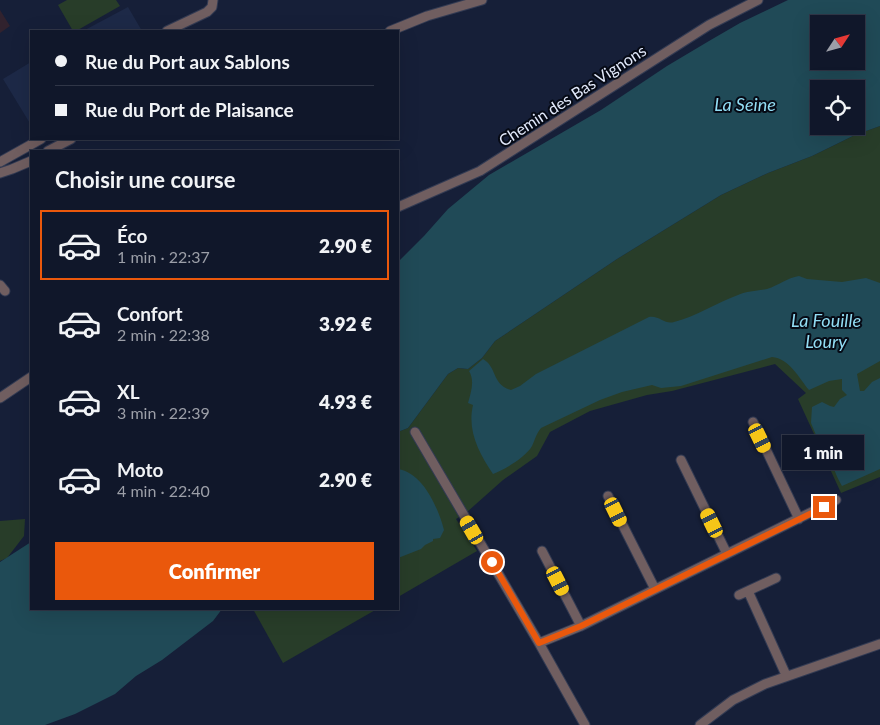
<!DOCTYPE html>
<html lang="fr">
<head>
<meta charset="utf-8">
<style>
  body { margin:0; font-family:Lato,sans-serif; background:#192032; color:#f1f3f6; height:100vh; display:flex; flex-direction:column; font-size:19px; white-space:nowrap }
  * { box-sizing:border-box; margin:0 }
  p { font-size:16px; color:#9c9fa8 }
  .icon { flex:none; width:28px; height:28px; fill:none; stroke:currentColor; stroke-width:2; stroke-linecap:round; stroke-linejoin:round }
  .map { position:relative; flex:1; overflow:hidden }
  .drawer { position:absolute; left:30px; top:150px; width:369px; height:460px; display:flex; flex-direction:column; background:#10172a; border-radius:0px; box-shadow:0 5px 20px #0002,0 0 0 1px #303647 }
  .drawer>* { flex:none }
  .top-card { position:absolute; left:30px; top:30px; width:369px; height:110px; border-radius:0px; box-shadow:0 5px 20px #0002,0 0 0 1px #303647; display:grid; align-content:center; height:110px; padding:0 25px; background:#10172a }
  .needle { width:32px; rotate:54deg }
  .controls { position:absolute; left:810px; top:15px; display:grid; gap:10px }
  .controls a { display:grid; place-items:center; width:55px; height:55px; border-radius:0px; background:#10172a; box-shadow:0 5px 20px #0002,0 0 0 1px #303647; font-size:25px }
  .end { position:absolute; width:22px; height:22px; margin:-11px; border:6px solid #ea580c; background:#fff; box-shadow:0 0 0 2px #fff }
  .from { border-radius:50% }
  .bubble { position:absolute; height:35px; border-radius:0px; background:#10172a; box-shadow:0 5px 20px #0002,0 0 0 1px #303647; font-size:16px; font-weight:800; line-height:35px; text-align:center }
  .car { position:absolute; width:15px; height:30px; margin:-15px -8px; border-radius:6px; box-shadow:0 0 4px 1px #0007; background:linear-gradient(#f5c518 24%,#345 0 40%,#f5c518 0 76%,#345 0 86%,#f5c518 0) }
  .top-card b { display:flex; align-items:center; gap:18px; height:48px; font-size:19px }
  .top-card b+b { border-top:1px solid #303647 }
  .top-card i { width:12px; height:12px; background:#f1f3f6 }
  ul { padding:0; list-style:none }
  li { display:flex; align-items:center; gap:15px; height:70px; margin:0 10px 8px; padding:0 15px; border:2px solid transparent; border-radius:0px }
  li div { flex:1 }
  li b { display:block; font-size:19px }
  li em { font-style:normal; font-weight:800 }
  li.selected { border-color:#ea580c }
  li>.icon { width:45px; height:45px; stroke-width:1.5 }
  h2 { padding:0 25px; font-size:22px; line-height:60px }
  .button { display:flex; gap:10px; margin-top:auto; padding:10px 25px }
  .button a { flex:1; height:58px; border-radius:0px; background:#ea580c; color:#fff; font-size:20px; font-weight:800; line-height:58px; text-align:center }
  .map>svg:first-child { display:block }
  .commercial { fill:#31222e }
  .built { fill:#1d2947 }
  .green { fill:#283d29 }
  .water { fill:#204a57; fill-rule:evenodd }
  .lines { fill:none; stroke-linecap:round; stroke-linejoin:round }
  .minor-casing { stroke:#333b53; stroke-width:11 }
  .minor { stroke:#705e60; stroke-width:9 }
  .route { stroke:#ea580c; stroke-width:6 }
  .labels { text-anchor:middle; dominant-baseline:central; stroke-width:4; stroke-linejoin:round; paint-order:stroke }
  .street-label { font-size:16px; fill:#e3eafc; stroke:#060a15 }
  .water-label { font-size:18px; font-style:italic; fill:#92ddf4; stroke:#060a15 }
</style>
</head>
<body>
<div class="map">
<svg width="880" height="725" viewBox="0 0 880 725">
  <rect width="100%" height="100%" fill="#161f38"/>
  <path class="commercial" d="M0 10 10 26 0 33Z"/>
  <path class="built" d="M128 7 142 31H83Z
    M31 62V125L3 79Z"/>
  <path class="green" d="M67 0H116L120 6 76 31H73L58 5Z
    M880 126V477L841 493 798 399 806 393 775 364 672 391 647 395 590 411 550 432 537 456 503 480 467 512 456 519 477 551 398 597V432L408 428 448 374 458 368 468 369 482 358 495 341 617 259 721 195 768 173 812 156 855 135Z
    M25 519 24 536 7 558 0 561V521Z
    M253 609H377L283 663Z"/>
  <path class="water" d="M788 0H880V126L855 135 812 156 768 173 721 195 617 259 495 341 482 358 468 369 458 368 448 374 408 428 398 432V262L424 236 448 209 489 175 601 110 667 66 709 41 740 23ZM819 24H856V61H819ZM819 89H856V126H819Z
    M799 276 807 279 842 282 866 278 880 283V361L857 374 860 391H864L872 382 880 378V469L842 486C833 471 830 458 831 441L825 435H816L811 423 812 407 822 402 830 406 834 407 840 399 847 395 842 390V379L829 381 809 390C799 378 789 358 772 357L681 386 661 388 652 385 622 392 600 400 541 428C536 434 535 440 532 446 526 457 504 470 493 474 479 453 467 431 473 405L468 403C471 392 475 381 469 371L483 359C498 368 491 384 511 390L520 386 536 374 649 317C659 315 665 325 674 322 697 316 716 303 738 295 747 291 757 291 767 289 779 285 787 278 799 276Z
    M398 469C423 473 438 507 444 530L440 538 433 539V541L425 545 421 549 398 558Z
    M31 542V609H222L213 621 162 660 136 676 115 694 75 714 45 725H0V562Z"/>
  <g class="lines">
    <defs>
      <path id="minor" d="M167 31 207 12 212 7 213 0
        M390 31 427 16 482 0
        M48 151 71 139
        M0 162 41 139
        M0 173 12 169 31 161
        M398 207 480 171 709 25 758 0
        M0 285 5 291
        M0 398 31 377
        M753 422 799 519
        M415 432 539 643 585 725
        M681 460 727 554
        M608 496 655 589
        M542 551 581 626
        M748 591 786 675
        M739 595 776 578
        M539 643 581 626 836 500
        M700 725 733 700 765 684 880 644"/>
    </defs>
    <use href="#minor" class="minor-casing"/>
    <use href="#minor" class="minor"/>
  </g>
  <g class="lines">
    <path class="route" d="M492 562 539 643 581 626 824 507"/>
  </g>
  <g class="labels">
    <g class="street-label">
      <text transform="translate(572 95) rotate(-33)">Chemin des Bas Vignons</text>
    </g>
    <g class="water-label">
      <text x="745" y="104">La Seine</text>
      <text x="826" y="320">La Fouille<tspan x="826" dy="21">Loury</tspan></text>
    </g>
  </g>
</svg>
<div class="controls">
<a><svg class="needle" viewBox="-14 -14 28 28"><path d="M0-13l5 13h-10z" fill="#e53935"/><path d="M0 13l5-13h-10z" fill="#9c9fa8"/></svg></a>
<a><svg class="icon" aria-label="locate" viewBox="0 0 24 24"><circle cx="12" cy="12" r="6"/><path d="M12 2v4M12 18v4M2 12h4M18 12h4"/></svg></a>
</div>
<i class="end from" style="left:492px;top:562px"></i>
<i class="end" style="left:824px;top:507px"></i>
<div class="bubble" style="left:782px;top:435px;width:82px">1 min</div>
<i class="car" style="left:760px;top:438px;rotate:154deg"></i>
<i class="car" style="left:616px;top:512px;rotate:154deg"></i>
<i class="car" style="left:712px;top:523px;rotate:334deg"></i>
<i class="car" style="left:472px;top:530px;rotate:330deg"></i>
<i class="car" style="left:558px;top:581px;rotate:153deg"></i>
<div class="top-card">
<b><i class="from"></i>Rue du Port aux Sablons</b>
<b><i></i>Rue du Port de Plaisance</b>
</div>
<section class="drawer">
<h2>Choisir une course</h2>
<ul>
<li class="selected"><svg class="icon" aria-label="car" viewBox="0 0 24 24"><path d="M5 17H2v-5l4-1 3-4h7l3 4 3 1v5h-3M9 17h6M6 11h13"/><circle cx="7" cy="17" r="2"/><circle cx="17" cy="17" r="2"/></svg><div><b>Éco</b><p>1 min · 22:37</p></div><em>2.90 €</em></li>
<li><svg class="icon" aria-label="car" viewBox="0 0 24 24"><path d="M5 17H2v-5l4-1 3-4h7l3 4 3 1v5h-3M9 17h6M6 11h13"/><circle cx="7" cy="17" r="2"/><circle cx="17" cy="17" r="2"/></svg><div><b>Confort</b><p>2 min · 22:38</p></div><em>3.92 €</em></li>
<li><svg class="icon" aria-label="car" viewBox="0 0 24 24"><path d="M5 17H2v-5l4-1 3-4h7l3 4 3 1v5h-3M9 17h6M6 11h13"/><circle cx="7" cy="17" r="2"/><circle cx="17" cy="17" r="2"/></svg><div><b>XL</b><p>3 min · 22:39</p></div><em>4.93 €</em></li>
<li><svg class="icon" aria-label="car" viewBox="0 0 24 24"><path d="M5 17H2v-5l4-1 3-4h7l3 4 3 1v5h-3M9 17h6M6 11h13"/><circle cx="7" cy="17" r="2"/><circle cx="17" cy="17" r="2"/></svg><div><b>Moto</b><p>4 min · 22:40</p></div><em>2.90 €</em></li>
</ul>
<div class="button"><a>Confirmer</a></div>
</section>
</div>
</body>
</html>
